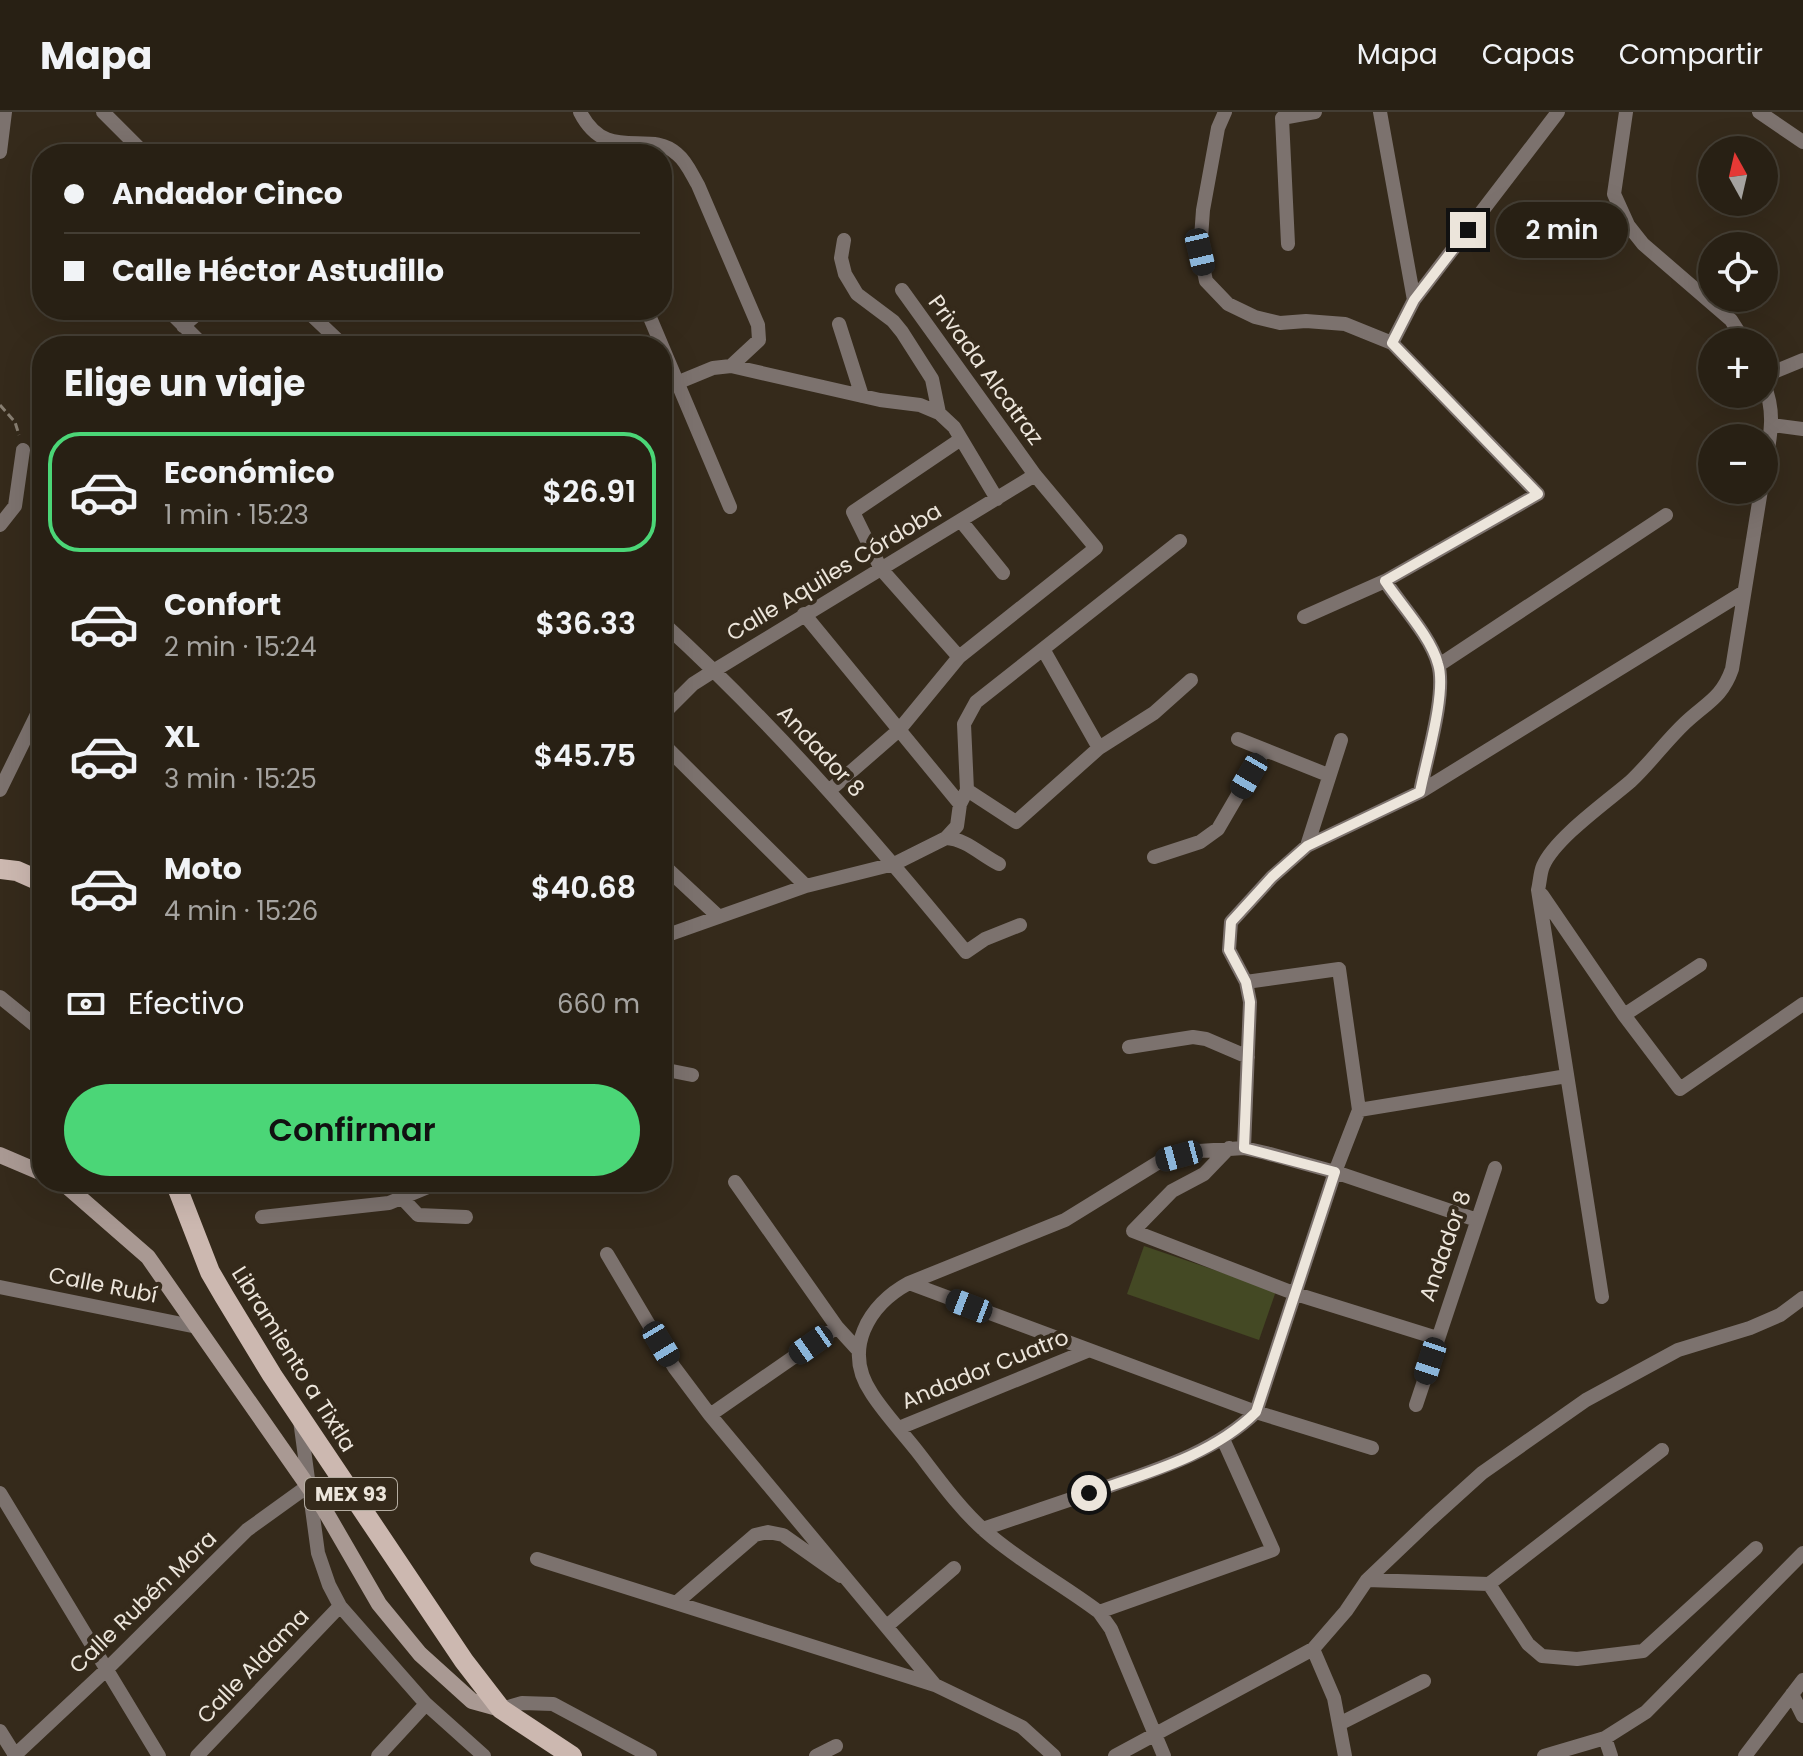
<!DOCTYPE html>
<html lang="es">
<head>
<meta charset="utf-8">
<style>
  body { margin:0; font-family:Poppins,sans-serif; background:#30281d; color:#f1f3f6; height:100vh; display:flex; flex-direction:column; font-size:30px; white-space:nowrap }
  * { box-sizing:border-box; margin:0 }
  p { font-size:26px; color:#a5a3a0 }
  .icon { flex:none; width:44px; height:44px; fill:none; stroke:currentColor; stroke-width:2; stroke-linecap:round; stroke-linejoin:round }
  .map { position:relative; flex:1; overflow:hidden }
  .drawer { position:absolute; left:32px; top:224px; width:640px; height:856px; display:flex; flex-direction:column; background:#282014; border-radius:32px; box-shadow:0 8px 32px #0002,0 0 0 2px #443e34 }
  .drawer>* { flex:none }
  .top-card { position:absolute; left:32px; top:32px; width:640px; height:176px; border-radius:32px; box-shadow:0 8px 32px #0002,0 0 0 2px #443e34; display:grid; align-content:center; height:176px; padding:0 32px; background:#282014 }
  .needle { width:52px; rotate:352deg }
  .tools { position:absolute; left:1698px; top:24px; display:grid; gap:16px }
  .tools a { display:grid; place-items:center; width:80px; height:80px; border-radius:50%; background:#282014; box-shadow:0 8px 32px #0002,0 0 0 2px #443e34; font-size:40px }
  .end { position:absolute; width:36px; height:36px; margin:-18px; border:10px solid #ece5db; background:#111; box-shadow:0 0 0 4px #111 }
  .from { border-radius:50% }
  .bubble { position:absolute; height:56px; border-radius:28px; background:#282014; box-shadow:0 8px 32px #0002,0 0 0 2px #443e34; font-size:26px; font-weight:600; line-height:56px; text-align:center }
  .car { position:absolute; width:24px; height:48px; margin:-24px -12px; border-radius:10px; box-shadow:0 0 6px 2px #0007; background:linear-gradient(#222 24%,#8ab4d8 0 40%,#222 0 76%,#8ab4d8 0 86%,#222 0) }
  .top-card b { display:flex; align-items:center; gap:28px; height:76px; font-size:30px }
  .top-card b+b { border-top:2px solid #443e34 }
  .top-card i { width:20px; height:20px; background:#f1f3f6 }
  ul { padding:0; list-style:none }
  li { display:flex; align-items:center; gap:24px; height:120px; margin:0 16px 12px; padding:0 16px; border:4px solid transparent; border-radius:32px }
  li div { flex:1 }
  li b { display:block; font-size:30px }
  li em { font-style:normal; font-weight:600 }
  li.selected { border-color:#4bd677 }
  li>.icon { width:72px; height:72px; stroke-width:1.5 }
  h2 { padding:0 32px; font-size:36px; line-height:96px }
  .pay { display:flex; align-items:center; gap:20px; height:88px; padding:0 32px; font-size:30px }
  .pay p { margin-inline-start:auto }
  .cta { display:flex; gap:16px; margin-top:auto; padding:16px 32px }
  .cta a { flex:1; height:92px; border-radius:48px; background:#4bd677; color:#111; font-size:32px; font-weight:600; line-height:92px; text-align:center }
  header { display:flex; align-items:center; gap:48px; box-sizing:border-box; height:112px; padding:0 40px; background:#282014; border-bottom:2px solid #443e34 }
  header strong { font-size:38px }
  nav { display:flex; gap:44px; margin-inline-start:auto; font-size:28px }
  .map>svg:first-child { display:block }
  .pitch { fill:#444924 }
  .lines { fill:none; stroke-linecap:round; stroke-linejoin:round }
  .path { stroke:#877e71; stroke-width:3; stroke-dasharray:8 4; stroke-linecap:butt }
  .street { stroke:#7c726e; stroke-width:14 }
  .secondary { stroke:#a99993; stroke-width:16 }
  .primary { stroke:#ccb8b0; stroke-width:20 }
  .route { stroke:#ece5db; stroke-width:10 }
  .labels { text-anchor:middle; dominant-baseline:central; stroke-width:8; stroke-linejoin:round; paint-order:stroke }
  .shield { fill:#352a1b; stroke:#b5ada1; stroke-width:2 }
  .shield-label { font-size:20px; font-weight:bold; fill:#ece5db }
  .street-label { font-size:22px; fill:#ece5db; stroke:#352a1b }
</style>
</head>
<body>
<header>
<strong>Mapa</strong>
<nav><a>Mapa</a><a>Capas</a><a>Compartir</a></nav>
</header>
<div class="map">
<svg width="1803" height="1644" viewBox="0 0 1803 1644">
  <rect width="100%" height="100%" fill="#352a1b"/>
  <path class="pitch" d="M1144 1134 1276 1179 1259 1228 1127 1182Z"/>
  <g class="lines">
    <path class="path" d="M0 293 15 310 19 323"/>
    <path class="street" d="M103 0 145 42
      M580 0C607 53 649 16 677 42 687 50 692 63 698 73L758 213 759 228 731 254
      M1225 0 1218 16 1203 98 1200 140 1206 169 1228 192 1255 205 1280 211 1306 209 1345 212 1392 231 1538 382 1385 469 1304 505
      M1380 0 1414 188
      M1626 0 1614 82 1628 113 1643 132 1731 208 1745 230
      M1759 0 1803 30
      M0 40 5 0
      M844 128 841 146 845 162 857 182 893 209 902 220 932 267 939 301 954 315 997 387
      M1288 132 1282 6 1315 0
      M168 198 204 234
      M306 198 344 234
      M651 208 730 395
      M839 212 862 284
      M183 214 202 198
      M1392 231 1414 188 1558 0
      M1764 264 1803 248
      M1764 273C1777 302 1769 330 1764 360
      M662 277 713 256 731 254 880 288 920 293 939 301
      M1772 313 1803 317
      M961 409 1003 461
      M0 413 15 394 23 338
      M1385 469C1401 493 1431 525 1438 552 1447 581 1426 648 1420 680
      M804 502 960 692
      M662 510C773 611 871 724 966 840L985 827 1020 813
      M1043 537 1099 636
      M959 545 881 457 853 400 961 327
      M1439 553 1666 403
      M662 603 693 572 715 558 1035 363
      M1238 627 1328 663
      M662 631 806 774
      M0 678 42 592
      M830 678 899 618 959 545 1096 436 1035 363 902 178
      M967 678 1016 710 1099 636 1154 601 1191 568
      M946 726C966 727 981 743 999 752
      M1307 734 1341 628
      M1154 745 1200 730 1218 717 1264 638
      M662 752 719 805
      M1542 783 1624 903 1680 977 1803 892
      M662 825 806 774 894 752 946 726 957 714 960 692 967 678 964 612 976 590 1180 429
      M0 885 42 919
      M1624 903 1700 853
      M1129 935 1193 925 1206 927 1248 945
      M662 957 692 963
      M1359 998 1567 964
      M1229 1036 1204 1062 1172 1079 1133 1119 1296 1182 1437 1226
      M1244 1036 1250 890 1246 870 1229 838 1231 810 1272 765 1307 734 1420 680 1744 480
      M735 1070 837 1215 858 1238
      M402 1086 418 1103 466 1105
      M262 1105 389 1091 440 1070
      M607 1142 674 1255 710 1303 935 1573
      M909 1171 1256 1300 1372 1336
      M0 1175 197 1215
      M1602 1185 1538 778C1540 770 1540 761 1543 754 1555 726 1608 689 1631 669 1650 651 1666 629 1685 611 1706 591 1722 586 1732 557L1761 378
      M1416 1293 1495 1056
      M710 1303 837 1215
      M300 1308 318 1441 329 1473 340 1494 426 1592 484 1644
      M899 1316 1087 1239
      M0 1381 159 1644
      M983 1417C1022 1404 1062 1390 1101 1377 1155 1358 1214 1341 1256 1300L1335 1060 1359 998 1339 857 1246 870
      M537 1447 935 1573 1022 1615 1054 1644
      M1367 1468 1489 1472 1528 1532 1542 1544 1577 1547 1643 1539 1756 1436
      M1489 1472 1662 1338
      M676 1491 755 1423 768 1420 783 1423 841 1464
      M1099 1500 1273 1438 1223 1327
      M887 1514 954 1456
      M1313 1537 1334 1586 1345 1644
      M1792 1582 1803 1604
      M501 1597 522 1591 553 1592 650 1644
      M1339 1612 1424 1569
      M0 1619 15 1643
      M1605 1626 1611 1644
      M14 1644 106 1558 247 1418 308 1374
      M197 1644 340 1494
      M378 1644 426 1592
      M816 1644 836 1634
      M1115 1644 1313 1537 1346 1499 1367 1468 1430 1408 1482 1361 1586 1288 1678 1238 1750 1216 1780 1203 1803 1186
      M1164 1644 1111 1517 1099 1500C1062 1472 1020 1450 985 1419 959 1396 938 1366 917 1339 902 1320 885 1302 872 1282 842 1238 868 1193 909 1171L1065 1108 1159 1050 1199 1039 1244 1036 1266 1041 1335 1060 1477 1108
      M1544 1644 1605 1626 1646 1600 1803 1441
      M1745 1644 1803 1568"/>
    <path class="secondary" d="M0 1043 42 1061
      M62 1070 148 1145 324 1397 379 1492 420 1542 472 1589 501 1597"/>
    <path class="primary" d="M0 757 17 759 42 770
      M175 1070 210 1160 224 1184 272 1263 464 1549 501 1597 572 1644"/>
  </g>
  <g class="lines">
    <path class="route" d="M1089 1381C1147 1361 1212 1344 1256 1300L1335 1060 1244 1036 1250 890 1246 870 1229 838 1231 810 1272 765 1307 734 1420 680C1426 649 1447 580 1438 552 1431 525 1401 493 1385 469L1538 382 1392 231 1414 188 1468 118"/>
  </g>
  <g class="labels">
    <rect class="shield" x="305" y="1366" width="92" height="32" rx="6"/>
    <g class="shield-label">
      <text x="351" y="1382">MEX 93</text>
    </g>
    <g class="street-label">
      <text transform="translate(986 258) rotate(54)">Privada Alcatraz</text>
      <text transform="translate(834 460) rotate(-31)">Calle Aquiles Córdoba</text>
      <text transform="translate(821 639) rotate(47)">Andador 8</text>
      <text transform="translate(1445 1134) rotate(-71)">Andador 8</text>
      <text transform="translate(103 1173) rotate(11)">Calle Rubí</text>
      <text transform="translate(294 1247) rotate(58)">Libramiento a Tixtla</text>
      <text transform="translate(985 1257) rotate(-22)">Andador Cuatro</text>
      <text transform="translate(143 1490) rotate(-44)">Calle Rubén Mora</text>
      <text transform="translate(253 1554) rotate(-46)">Calle Aldama</text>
    </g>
  </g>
</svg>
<div class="tools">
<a><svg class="needle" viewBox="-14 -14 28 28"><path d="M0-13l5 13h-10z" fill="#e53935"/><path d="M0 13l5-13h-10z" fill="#a5a3a0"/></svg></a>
<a><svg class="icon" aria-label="locate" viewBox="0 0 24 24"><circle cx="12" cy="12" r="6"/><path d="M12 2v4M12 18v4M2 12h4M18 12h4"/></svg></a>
<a>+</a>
<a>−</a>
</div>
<i class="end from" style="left:1089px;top:1381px"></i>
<i class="end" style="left:1468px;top:118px"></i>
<div class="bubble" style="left:1496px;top:90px;width:132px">2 min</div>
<i class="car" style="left:1200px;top:140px;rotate:167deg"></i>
<i class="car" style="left:1249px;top:664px;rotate:210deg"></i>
<i class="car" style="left:1179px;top:1044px;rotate:255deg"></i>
<i class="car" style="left:969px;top:1194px;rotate:291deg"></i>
<i class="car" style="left:661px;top:1232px;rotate:149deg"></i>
<i class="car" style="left:811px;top:1233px;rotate:235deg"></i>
<i class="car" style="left:1430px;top:1249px;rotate:198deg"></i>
<div class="top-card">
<b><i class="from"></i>Andador Cinco</b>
<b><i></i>Calle Héctor Astudillo</b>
</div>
<section class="drawer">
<h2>Elige un viaje</h2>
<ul>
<li class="selected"><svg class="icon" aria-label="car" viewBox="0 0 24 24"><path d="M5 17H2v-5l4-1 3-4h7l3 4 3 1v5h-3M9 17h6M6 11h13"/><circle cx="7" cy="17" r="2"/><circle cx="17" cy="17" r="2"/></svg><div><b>Económico</b><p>1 min · 15:23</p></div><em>$26.91</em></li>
<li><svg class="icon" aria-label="car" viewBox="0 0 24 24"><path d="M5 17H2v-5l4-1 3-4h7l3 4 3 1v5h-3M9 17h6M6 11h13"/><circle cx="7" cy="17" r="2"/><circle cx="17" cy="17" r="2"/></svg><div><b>Confort</b><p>2 min · 15:24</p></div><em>$36.33</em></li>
<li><svg class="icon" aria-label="car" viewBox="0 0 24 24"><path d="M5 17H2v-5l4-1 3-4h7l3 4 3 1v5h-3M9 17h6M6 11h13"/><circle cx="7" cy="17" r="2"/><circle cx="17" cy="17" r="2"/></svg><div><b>XL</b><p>3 min · 15:25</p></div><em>$45.75</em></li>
<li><svg class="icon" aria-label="car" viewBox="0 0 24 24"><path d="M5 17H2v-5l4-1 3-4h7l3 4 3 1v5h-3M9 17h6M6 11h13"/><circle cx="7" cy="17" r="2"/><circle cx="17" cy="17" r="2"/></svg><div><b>Moto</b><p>4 min · 15:26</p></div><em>$40.68</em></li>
</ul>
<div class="pay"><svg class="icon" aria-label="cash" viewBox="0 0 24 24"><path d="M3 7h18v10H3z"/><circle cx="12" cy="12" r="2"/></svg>Efectivo<p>660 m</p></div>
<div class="cta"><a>Confirmar</a></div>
</section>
</div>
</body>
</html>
